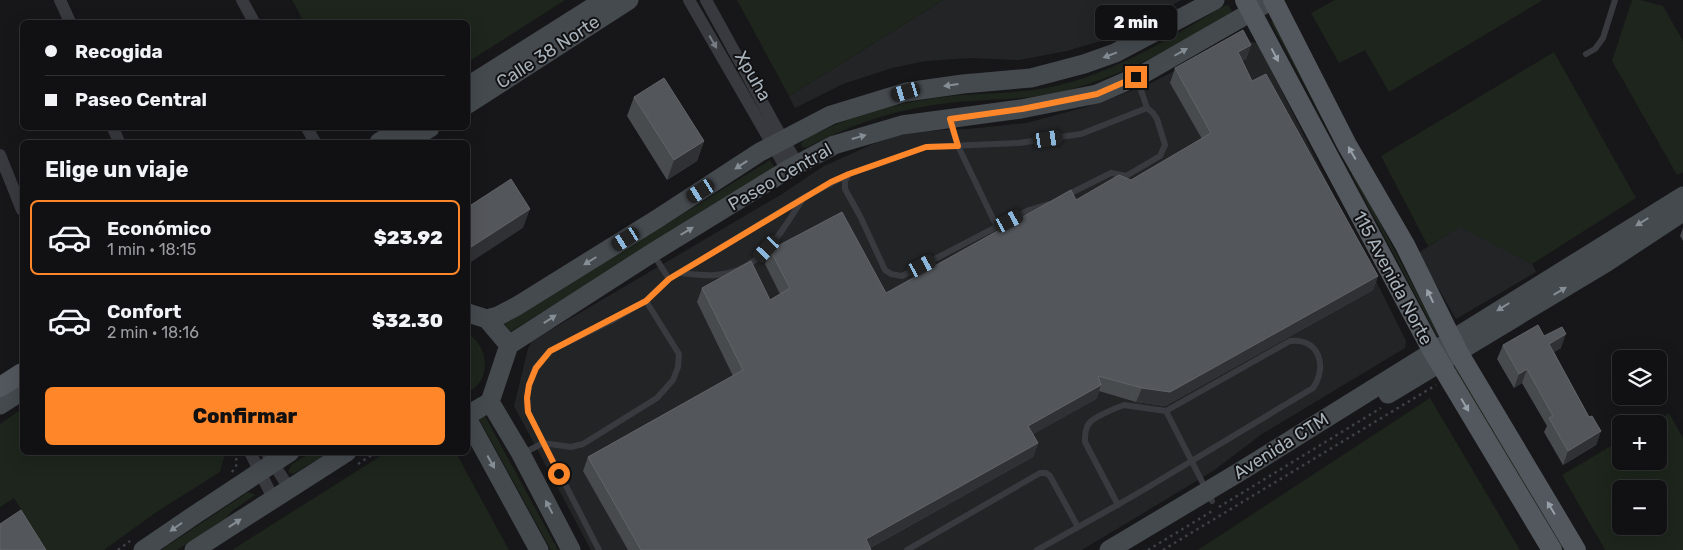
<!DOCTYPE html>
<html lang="es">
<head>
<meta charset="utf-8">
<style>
  body { margin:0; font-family:Rubik,sans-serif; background:#1e1f21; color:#f1f3f6; height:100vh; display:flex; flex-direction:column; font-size:19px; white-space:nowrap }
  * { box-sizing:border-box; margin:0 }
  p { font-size:16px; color:#9c9da0 }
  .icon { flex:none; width:28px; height:28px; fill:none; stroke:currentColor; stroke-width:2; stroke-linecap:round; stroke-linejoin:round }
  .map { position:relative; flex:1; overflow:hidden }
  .sheet { position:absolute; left:20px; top:140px; width:450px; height:315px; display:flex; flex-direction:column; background:#111113; border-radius:8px; box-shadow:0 5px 20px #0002,0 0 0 1px #303133 }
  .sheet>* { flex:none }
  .guide { position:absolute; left:20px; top:20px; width:450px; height:110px; border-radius:8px; box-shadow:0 5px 20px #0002,0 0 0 1px #303133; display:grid; align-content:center; height:110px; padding:0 25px; background:#111113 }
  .controls { position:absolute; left:1612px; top:350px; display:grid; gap:10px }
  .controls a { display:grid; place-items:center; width:55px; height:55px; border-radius:8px; background:#111113; box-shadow:0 5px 20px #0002,0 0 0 1px #303133; font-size:25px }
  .end { position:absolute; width:22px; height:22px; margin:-11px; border:6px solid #ff8729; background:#111; box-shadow:0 0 0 2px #111 }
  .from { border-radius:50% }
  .bubble { position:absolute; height:35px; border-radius:8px; background:#111113; box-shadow:0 5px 20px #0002,0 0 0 1px #303133; font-size:16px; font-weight:800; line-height:35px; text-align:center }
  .car { position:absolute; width:15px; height:30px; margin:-15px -8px; border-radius:6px; box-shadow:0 0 4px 1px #0007; background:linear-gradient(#222 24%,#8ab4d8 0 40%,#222 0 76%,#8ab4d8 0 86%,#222 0) }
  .guide b { display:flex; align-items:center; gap:18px; height:48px; font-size:19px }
  .guide b+b { border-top:1px solid #303133 }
  .guide i { width:12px; height:12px; background:#f1f3f6 }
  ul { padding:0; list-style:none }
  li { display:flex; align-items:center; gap:15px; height:75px; margin:0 10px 8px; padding:0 15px; border:2px solid transparent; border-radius:8px }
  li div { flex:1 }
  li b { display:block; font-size:19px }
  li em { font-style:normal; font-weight:800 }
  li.current { border-color:#ff8729 }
  li>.icon { width:45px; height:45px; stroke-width:1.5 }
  h2 { padding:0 25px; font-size:22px; line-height:60px }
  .button { display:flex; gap:10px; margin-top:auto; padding:10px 25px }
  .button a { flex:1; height:58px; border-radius:8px; background:#ff8729; color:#111; font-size:20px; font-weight:800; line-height:58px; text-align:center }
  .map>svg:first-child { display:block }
  .built { fill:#232426 }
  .green { fill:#1d251c; fill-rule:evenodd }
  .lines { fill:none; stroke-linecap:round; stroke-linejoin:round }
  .path { stroke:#3e4246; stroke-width:2.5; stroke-dasharray:2.5 4; stroke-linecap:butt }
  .lane { stroke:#383a3f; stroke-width:6 }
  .street { stroke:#383a3f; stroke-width:12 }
  .secondary { stroke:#454a4f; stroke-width:19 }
  .primary { stroke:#53585e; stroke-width:20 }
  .wall { fill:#484b4e }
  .shaded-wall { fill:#303134 }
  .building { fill:#53565a; stroke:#606469 }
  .oneway { fill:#767c83 }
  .oneway2 { fill:#858e95 }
  .oneway3 { fill:#97a0a8 }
  .route { stroke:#ff8729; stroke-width:6 }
  .labels { text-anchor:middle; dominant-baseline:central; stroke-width:4; stroke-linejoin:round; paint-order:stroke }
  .street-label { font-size:18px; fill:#a8b2ba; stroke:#121214 }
</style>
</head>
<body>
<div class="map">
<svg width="1683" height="550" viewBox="0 0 1683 550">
  <rect width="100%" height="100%" fill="#171719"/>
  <path class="built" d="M943 0H1181L1138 25 1104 40 1067 51 1019 60 970 58 926 61 892 68 843 84 795 108 789 96Z
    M1237 39 1258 43 1406 341 1405 348 1262 434 1213 471 1082 550H591L514 406 528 349 532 341 782 194 824 166 889 137 925 131 968 129 1026 123 1086 107 1145 86Z
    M1460 226 1532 264 1536 272 1456 319 1418 253Z"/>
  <path class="green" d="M292 0H565L468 62V22H304Z
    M737 0H943L789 96Z
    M1335 0H1543L1389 92 1365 50 1339 63 1311 13Z
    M1632 0H1640L1663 6 1683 41V172L1677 175 1612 61Z
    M1226 5 1229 6 1232 11 1228 15C1174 48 1118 79 1056 93 1023 100 990 99 958 102 899 108 859 121 806 148L802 147 801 144C805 136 819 133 826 129 869 109 915 99 962 95 993 93 1025 93 1056 86 1118 71 1171 37 1226 5Z
    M1274 21 1439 335 1437 336 1271 22Z
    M1554 52 1636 198 1532 264 1460 227 1428 246 1381 156Z
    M770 160 775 168 510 332 504 323 524 312Z
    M468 334C489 346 492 381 468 392Z
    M1454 364 1457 366 1564 550H1561L1454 368Z
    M1430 398 1520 550H1197L1210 542Z
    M22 409V452H224L225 454 220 472 155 513 104 550H46L14 498 0 507V424Z
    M1669 413 1683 438V550H1605L1562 475 1621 440V461H1659V424H1650ZM1621 489H1659V526H1621Z
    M485 416 558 550H551L479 419Z
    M387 452 456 453 509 550H232Z
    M310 453H328L293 474 288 472 292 464Z
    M248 492 255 495 232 511 226 518 177 550H161Z"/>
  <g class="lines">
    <path class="path" d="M358 464 376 452
      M232 472 237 464 235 452
      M1219 507 1381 408
      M118 550 130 541
      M1148 550 1214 510
      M1163 550 1436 385"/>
    <path class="lane" d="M1586 54 1595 49 1603 38 1615 0
      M950 121 958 146 997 227
      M1065 196 1111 173 1126 176 1160 156 1165 145 1157 119 1153 113 1147 108 1137 78
      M1049 204 1029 210 902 276 891 274 885 270 860 216 845 189V181L849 174 926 147 1019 143 1081 134 1147 108
      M653 254 669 279
      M680 273C691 274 704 276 715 275 760 272 780 234 802 200
      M646 301 669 279 803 198 849 174
      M1166 411 1212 501
      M522 454 543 443 571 447 583 444 657 398 673 380 678 367 679 354 646 301 615 319 550 351 535 368 529 385 527 398 528 412 599 550
      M907 550 1040 473H1046L1050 476 1078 527
      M1037 550C1073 530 1109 510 1145 489L1313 388C1328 366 1319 338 1290 341L1166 411 1124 405C1115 408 1097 416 1090 422 1085 428 1085 435 1085 442L1118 505"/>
    <path class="street" d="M60 0 70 22
      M242 0 254 22
      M689 0 787 170
      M706 0 783 140 798 164
      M113 128 119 142
      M307 128 315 142
      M0 155 22 210
      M250 452 273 498
      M266 452 289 488"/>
    <path class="secondary" d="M468 86 604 0
      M468 104 629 0
      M379 142 402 128
      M407 142 430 128
      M468 313 487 319 509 345
      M487 319 498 316 517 306 657 219 760 152 831 115 906 92 963 84 1031 78 1084 64 1115 53 1215 0
      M509 345 652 253 787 170 834 145 902 125 1021 109 1097 94 1143 74 1272 0
      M1388 394 1607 262 1683 212
      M490 402 521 454 571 550
      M0 405 22 391
      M468 415 490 402 509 345
      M468 420 539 550
      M143 550 196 514 290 452
      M194 550 347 452
      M1109 550 1241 471 1683 196"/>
    <path class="primary" d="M1245 0 1431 348 1552 550
      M1273 0 1347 145 1405 245 1458 352 1576 550
      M0 387 22 373"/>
  </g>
  <path class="wall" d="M1251 45 1246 59 1242 61 1252 81 1378 276 1373 290 1165 406 1136 402 1099 391 1096 399 1033 434 1038 443 1033 457 870 548 871 550H628L583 471 588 457 733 376 697 302 702 288 770 300 780 294 765 264 770 250 886 293 1076 200 1131 180 1202 139 1170 83 1175 68Z
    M634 97 704 141 697 161 667 180 627 116Z
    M1683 228V241L1680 236Z
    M1544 336 1561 348 1554 352 1589 417 1601 431 1596 445 1563 465 1544 432 1547 426 1522 383 1514 388 1497 359 1503 345Z"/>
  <path class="shaded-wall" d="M1251 45 1246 59 1233 66 1238 52Z
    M704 141 697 161 667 180 674 160Z
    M530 209 523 228 468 264V249Z
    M1378 276 1373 290 1165 406 1136 402 1142 388Z
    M1566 334 1561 348 1544 358 1549 344Z
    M1527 369 1522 383 1514 388 1519 374Z
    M1101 385 1096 399 1023 440 1028 426Z
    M1601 431 1596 445 1563 465 1568 451Z
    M1038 443 1033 457 866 550V539Z"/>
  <path class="building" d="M1243 30 1251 45 1238 52 1252 81 1266 74 1378 276 1170 392 1142 388 1098 376 1101 385 1028 426 1038 443 866 539 871 550H641L588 457 743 370 702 288 751 261 770 300 790 288 770 250 842 212 886 293 1071 190 1076 200 1119 175 1131 180 1211 133 1175 68Z
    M664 78 704 141 674 160 634 97Z
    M511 179 530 209 468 249V207Z
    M1538 325 1544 336 1562 327 1566 334 1549 344 1589 417 1592 416 1601 431 1568 451 1549 418 1553 416 1527 369 1519 374 1503 345Z
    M21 510 46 550H0V524Z"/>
  <defs><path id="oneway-solid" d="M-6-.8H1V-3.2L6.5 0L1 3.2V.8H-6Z" transform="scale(1.25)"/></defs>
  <use class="oneway" href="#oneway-solid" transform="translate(713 42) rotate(60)"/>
  <g class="oneway2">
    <use href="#oneway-solid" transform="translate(1181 52) rotate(-30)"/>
    <use href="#oneway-solid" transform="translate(1110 55) rotate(159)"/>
    <use href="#oneway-solid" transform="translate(951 85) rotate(172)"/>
    <use href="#oneway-solid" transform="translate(859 137) rotate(-16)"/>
    <use href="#oneway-solid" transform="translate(741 165) rotate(147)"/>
    <use href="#oneway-solid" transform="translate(1642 222) rotate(148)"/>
    <use href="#oneway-solid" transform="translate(687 231) rotate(-31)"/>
    <use href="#oneway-solid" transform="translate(590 261) rotate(148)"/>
    <use href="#oneway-solid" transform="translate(1560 291) rotate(-31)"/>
    <use href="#oneway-solid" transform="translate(1503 307) rotate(148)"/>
    <use href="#oneway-solid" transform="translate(550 319) rotate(-33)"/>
    <use href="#oneway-solid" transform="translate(491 462) rotate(61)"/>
    <use href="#oneway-solid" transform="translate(549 507) rotate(-118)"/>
    <use href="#oneway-solid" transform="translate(235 523) rotate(-33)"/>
    <use href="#oneway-solid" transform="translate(176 527) rotate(145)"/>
  </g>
  <g class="oneway3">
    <use href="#oneway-solid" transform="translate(1275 55) rotate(62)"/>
    <use href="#oneway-solid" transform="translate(1352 153) rotate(-120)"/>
    <use href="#oneway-solid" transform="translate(1430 296) rotate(-116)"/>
    <use href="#oneway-solid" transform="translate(1465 405) rotate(59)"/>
    <use href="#oneway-solid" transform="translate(1551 508) rotate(-121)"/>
  </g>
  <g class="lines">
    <path class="route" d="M559 474 528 412 527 398 529 385 536 368 550 351 646 301 669 279 831 182 849 174 926 147 958 146 950 119 1022 109 1097 94 1136 77"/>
  </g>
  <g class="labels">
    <g class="street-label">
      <text transform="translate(548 52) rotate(-33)">Calle 38 Norte</text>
      <text transform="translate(753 76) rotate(60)">Xpuha</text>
      <text transform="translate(780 177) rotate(-30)">Paseo Central</text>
      <text transform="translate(1393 278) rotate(62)">115 Avenida Norte</text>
      <text transform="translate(1281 446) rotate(-32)">Avenida CTM</text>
    </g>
  </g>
</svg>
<div class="controls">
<a><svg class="icon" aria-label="layers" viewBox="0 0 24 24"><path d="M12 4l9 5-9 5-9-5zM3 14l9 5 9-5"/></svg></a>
<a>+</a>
<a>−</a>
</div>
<i class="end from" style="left:559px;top:474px"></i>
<i class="end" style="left:1136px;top:77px"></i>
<div class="bubble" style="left:1095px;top:5px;width:82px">2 min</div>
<i class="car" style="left:906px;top:92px;rotate:253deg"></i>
<i class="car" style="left:1048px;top:139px;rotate:81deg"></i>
<i class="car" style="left:701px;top:191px;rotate:237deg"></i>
<i class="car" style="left:1009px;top:221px;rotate:62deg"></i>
<i class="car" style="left:626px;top:239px;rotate:238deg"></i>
<i class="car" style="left:767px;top:249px;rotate:223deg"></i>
<i class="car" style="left:922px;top:266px;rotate:62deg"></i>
<div class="guide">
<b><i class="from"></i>Recogida</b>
<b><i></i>Paseo Central</b>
</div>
<section class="sheet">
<h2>Elige un viaje</h2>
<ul>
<li class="current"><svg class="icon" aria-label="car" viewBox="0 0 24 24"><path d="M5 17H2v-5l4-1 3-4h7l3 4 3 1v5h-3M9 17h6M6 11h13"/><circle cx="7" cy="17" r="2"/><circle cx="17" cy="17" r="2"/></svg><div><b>Económico</b><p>1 min · 18:15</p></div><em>$23.92</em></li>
<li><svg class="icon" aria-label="car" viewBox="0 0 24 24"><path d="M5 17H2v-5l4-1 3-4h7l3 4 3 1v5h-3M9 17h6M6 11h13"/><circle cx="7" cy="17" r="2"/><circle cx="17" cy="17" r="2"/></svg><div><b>Confort</b><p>2 min · 18:16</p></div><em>$32.30</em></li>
</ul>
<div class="button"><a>Confirmar</a></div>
</section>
</div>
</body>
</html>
